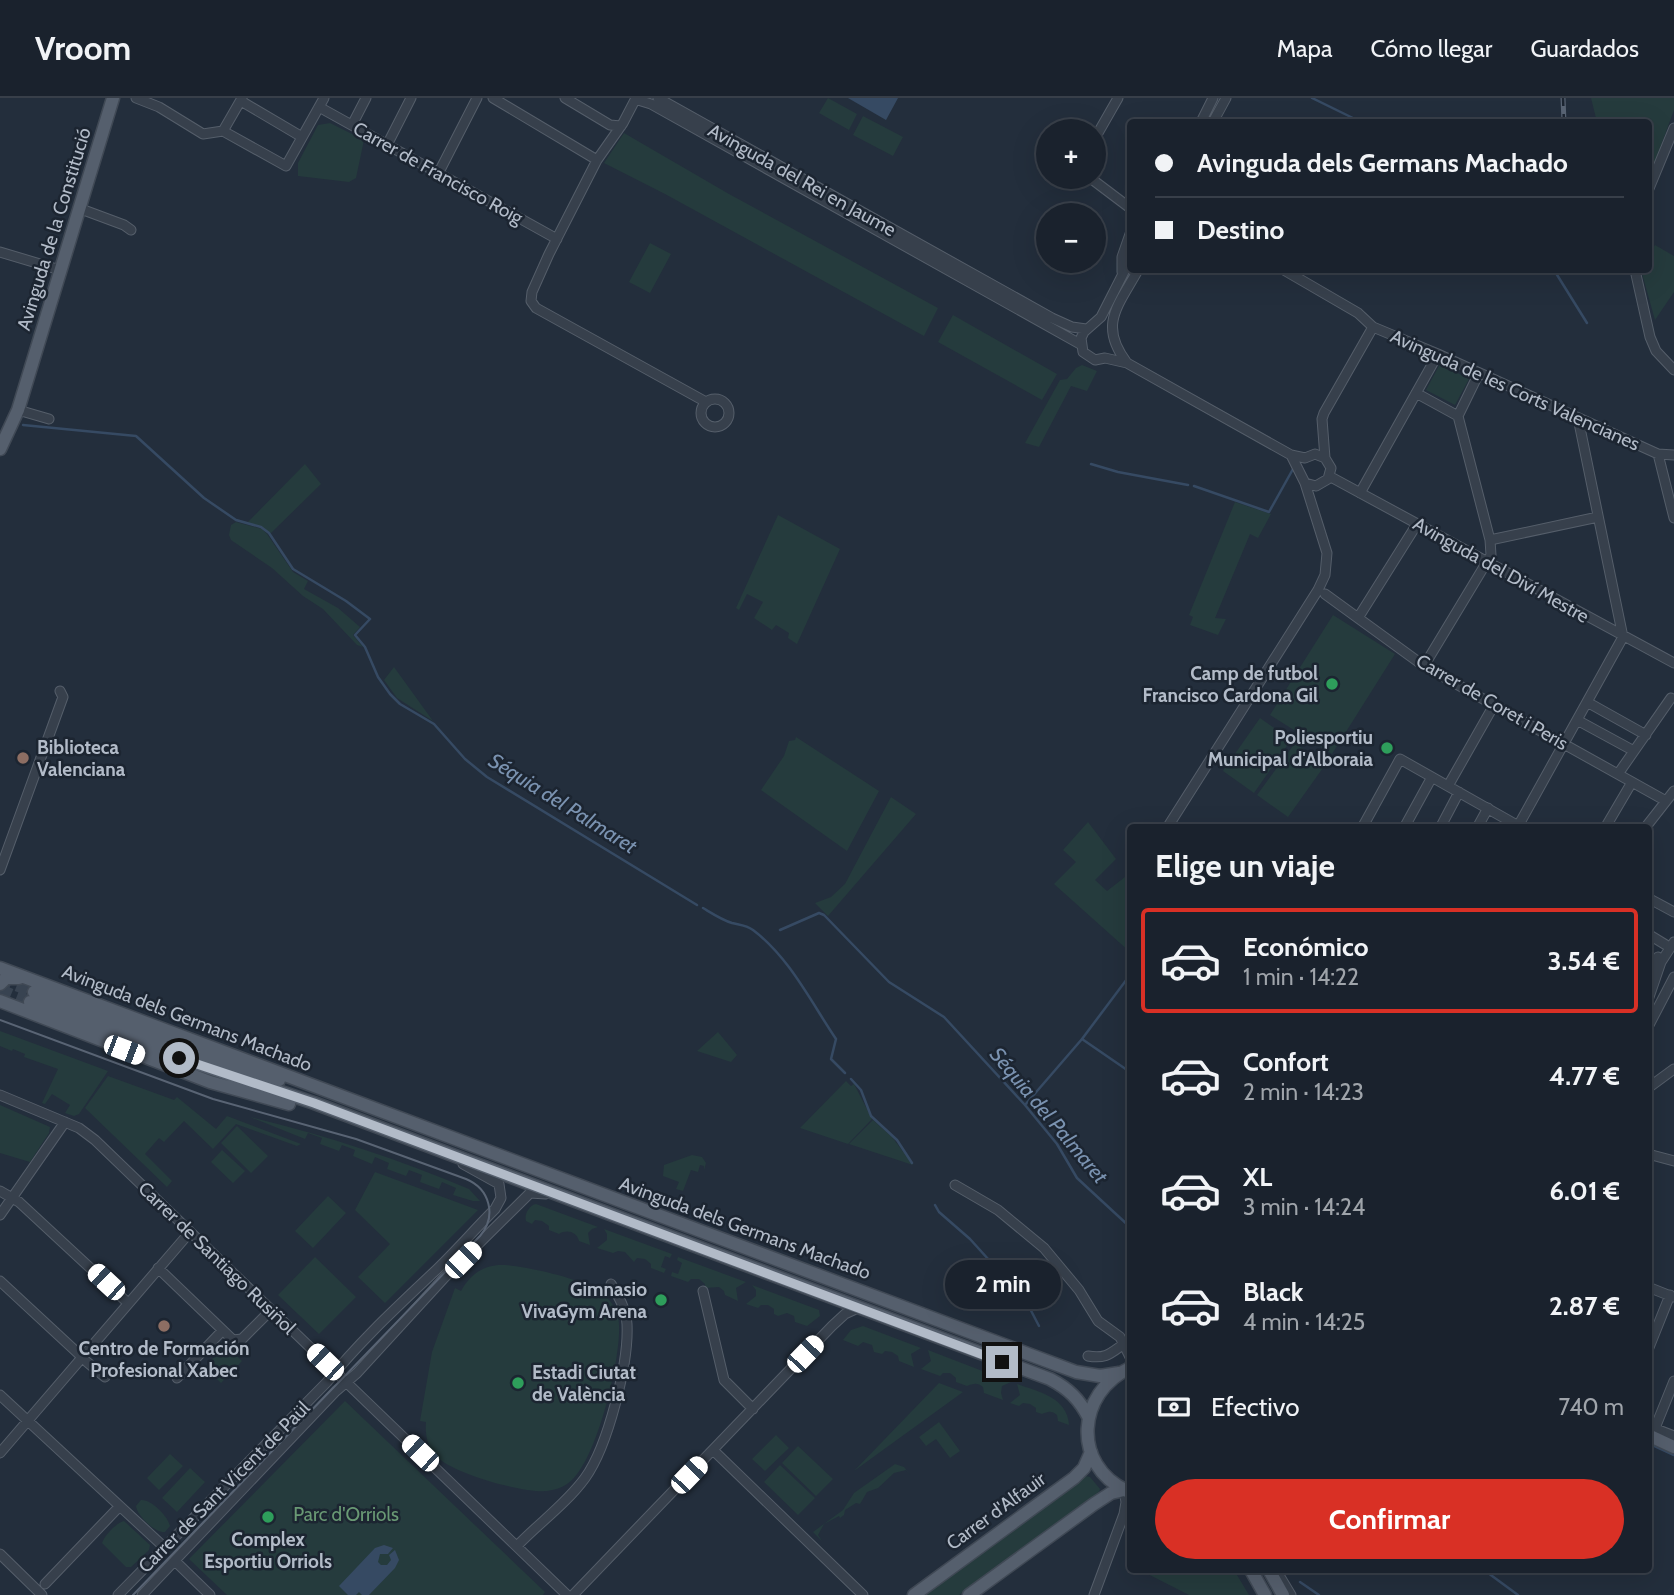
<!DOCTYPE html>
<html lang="es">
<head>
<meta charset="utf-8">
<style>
  body { margin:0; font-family:Cabin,sans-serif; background:#232a35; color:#f1f3f6; height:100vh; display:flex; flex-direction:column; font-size:26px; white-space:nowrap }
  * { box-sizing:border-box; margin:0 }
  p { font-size:23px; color:#9fa4aa }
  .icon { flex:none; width:38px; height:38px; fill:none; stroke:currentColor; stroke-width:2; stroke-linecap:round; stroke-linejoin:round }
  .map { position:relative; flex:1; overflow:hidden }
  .drawer { position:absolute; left:1127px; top:726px; width:525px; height:749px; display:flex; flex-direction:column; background:#1a222d; border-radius:7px; box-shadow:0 7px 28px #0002,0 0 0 2px #383f49 }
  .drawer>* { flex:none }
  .top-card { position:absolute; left:1127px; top:21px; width:525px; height:154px; border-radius:7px; box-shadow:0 7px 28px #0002,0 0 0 2px #383f49; display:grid; align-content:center; height:154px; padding:0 28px; background:#1a222d }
  .tools { position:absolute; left:1036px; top:21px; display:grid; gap:14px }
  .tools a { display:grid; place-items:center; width:70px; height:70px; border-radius:50%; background:#1a222d; box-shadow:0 7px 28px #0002,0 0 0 2px #383f49; font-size:35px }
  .end { position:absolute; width:32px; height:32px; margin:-16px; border:9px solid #b2bbc8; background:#111; box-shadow:0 0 0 4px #111 }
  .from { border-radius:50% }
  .bubble { position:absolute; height:49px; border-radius:24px; background:#1a222d; box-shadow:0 7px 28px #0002,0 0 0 2px #383f49; font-size:23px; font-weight:700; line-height:49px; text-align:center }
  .car { position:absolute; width:21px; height:42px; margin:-21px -10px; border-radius:9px; box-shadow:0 0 5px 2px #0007; background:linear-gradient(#fff 24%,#345 0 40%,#fff 0 76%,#345 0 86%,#fff 0) }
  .top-card b { display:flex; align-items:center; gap:24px; height:66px; font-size:26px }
  .top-card b+b { border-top:2px solid #383f49 }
  .top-card i { width:18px; height:18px; background:#f1f3f6 }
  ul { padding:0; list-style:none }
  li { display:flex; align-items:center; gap:21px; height:105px; margin:0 14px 10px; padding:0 14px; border:4px solid transparent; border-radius:7px }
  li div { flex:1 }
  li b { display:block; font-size:26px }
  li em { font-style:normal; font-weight:700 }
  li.current { border-color:#d93025 }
  li>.icon { width:63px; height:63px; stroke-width:1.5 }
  h2 { padding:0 28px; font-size:32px; line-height:84px }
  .pay { display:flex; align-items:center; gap:18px; height:77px; padding:0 28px; font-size:26px }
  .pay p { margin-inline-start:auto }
  .button { display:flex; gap:14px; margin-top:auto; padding:14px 28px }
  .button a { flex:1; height:80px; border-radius:42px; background:#d93025; color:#fff; font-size:28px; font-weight:700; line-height:80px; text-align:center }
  header { display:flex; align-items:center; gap:42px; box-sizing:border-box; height:98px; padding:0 35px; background:#1a222d; border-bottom:2px solid #383f49 }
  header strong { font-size:33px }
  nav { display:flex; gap:38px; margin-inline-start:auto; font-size:24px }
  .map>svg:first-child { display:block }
  .green { fill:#253b3d }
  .water { fill:#364a63 }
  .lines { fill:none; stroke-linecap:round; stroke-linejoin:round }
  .stream { stroke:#364a63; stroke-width:2.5 }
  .major-tunnel { stroke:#384351; stroke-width:12; stroke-dasharray:12 6; stroke-linecap:butt }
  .minor-casing { stroke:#555e6a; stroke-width:11 }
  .major-casing { stroke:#404955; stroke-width:15 }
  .minor { stroke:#37404c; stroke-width:9 }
  .major { stroke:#555f6d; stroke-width:12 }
  .tram { stroke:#596474; stroke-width:2 }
  .rail-casing { stroke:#596474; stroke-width:5 }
  .rail { stroke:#1c2531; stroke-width:2.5; stroke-dasharray:8; stroke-linecap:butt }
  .route { stroke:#b2bbc8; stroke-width:9 }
  .leisure-dot { fill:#2e9e5b; stroke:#1c2531; stroke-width:2.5 }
  .education-dot { fill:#8d6e63; stroke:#1c2531; stroke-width:2.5 }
  .labels { text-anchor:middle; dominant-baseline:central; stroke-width:5; stroke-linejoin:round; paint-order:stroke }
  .street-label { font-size:19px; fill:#b2bbc8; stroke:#1c2531 }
  .poi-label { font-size:19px; font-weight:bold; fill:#b2bbc8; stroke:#1c2531; text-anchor:end }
  .park-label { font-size:19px; fill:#699974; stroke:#1c2531 }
  .water-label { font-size:21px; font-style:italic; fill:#7a92b0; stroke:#1c2531 }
</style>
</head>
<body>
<header>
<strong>Vroom</strong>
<nav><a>Mapa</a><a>Cómo llegar</a><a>Guardados</a></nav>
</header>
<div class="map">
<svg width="1674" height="1497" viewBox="0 0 1674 1497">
  <rect width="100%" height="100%" fill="#232e3c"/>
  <path class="green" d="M828 0 857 16 849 32 819 15Z
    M1591 0H1674V12L1649 80 1648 24H1597Z
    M863 18 903 39 893 58 853 37Z
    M330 25 364 42 356 80 349 84 298 78V65L318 27Z
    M624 35 729 96 938 210 924 238 665 96 604 65Z
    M650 145 671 156 650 195 629 184Z
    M1655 147 1674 158V194L1655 222 1641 172H1648L1649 157Z
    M953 217 1057 276 1042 302 938 244Z
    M1440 266 1469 281 1455 307 1426 292Z
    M1082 267 1097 273 1087 293 1071 288 1039 349 1025 345 1060 282 1067 281 1076 270Z
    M305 366 321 386 271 435 248 424Z
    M1235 404 1271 416 1258 440 1250 436 1215 520 1226 521 1218 537 1190 527 1193 519 1189 517Z
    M778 417 840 451 797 546 788 540 789 535 776 527 772 532 754 520 763 504 747 496 739 512 736 510Z
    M236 424 262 431 267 436 293 474 308 483 304 491 338 510 360 529 353 537 363 549 357 547 323 511 303 498 272 470 231 442 229 437 231 427Z
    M1333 517 1395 556 1332 656 1270 617Z
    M394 569 433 623 397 600 384 582Z
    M1260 620 1291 642 1254 695 1223 673Z
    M796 639 879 693 847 753 761 692 784 658 789 643 795 642Z
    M1295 645 1325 667 1288 719 1257 697Z
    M891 699 916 716 828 818 815 805 831 799 845 786Z
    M1088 724 1116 761 1095 782 1107 793 1125 779 1130 788V854L1054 786 1076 764 1063 752Z
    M0 933 108 973 79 1016 74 1018 65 1015 70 1007 52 996 45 1006 42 1005 58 971 24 959 25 956 13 951 12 953 0 948Z
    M718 934 737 957 731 964 697 953Z
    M108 978 174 1002 177 999 216 1031 227 1018 301 1046 297 1048 236 1026 213 1051 184 1023 164 1044 159 1040 145 1056 172 1083 167 1089 85 1010Z
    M846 983 851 988 854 986 872 1021 848 1046 800 1030Z
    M0 1007 50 1029 49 1035 30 1064 0 1055Z
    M250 1019C325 1037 398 1061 469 1091L480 1103H473L453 1097 456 1090 442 1084 439 1091 420 1084 422 1077 409 1072 406 1078 387 1071 389 1065 375 1059 372 1066 353 1058 355 1052 342 1047 339 1053 320 1046 322 1040 308 1035 305 1041Z
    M873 1022 892 1039 913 1067 849 1046Z
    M237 1028 268 1058 251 1075 221 1045Z
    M222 1052 245 1073 233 1085 211 1064Z
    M692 1057 702 1059 706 1065 704 1072V1068L700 1067 698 1074 691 1072 683 1093 676 1091 679 1084 663 1078 664 1067Z
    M375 1074 478 1112 385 1205 358 1179 390 1146 355 1112Z
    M328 1098 346 1115 313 1150 295 1133Z
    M536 1106 598 1129 592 1131 588 1135 590 1147 579 1143C577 1134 567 1131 559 1136L549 1132V1128L542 1123 535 1122 532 1126 526 1123C524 1117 529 1107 536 1106Z
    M604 1131 672 1156 670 1160 665 1158 661 1169 666 1171 664 1175 651 1170V1166L645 1161 637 1160 634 1164 625 1154 618 1153 613 1155 597 1150 607 1142V1136Z
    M315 1159 356 1199 319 1236 278 1197Z
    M678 1159 746 1184 736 1190 738 1203 725 1197 724 1193 719 1189 705 1190V1186L699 1181H691L688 1184 671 1178 672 1174 678 1176 682 1165 677 1162Z
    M505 1167C532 1170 592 1181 610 1203 615 1209 619 1218 619 1227 621 1261 596 1368 567 1386 561 1390 554 1392 547 1393 522 1395 453 1376 436 1358 427 1349 425 1336 426 1324L420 1323 432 1254 455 1190 461 1193C471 1175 485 1166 505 1167Z
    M752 1187 819 1212 820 1218 807 1228 795 1224 794 1218 787 1215 778 1218 774 1216V1211L768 1207H761L758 1210 746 1206 756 1198V1192Z
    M863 1228 921 1250 911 1256 914 1269 899 1263 898 1258 892 1254 885 1253 882 1256 874 1254 872 1247 863 1244 858 1248 843 1242 851 1232Z
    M225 1247 242 1263 221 1285 205 1269Z
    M928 1252 1011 1284 1002 1288 1001 1295 1003 1302 984 1295 983 1289C977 1284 973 1286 967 1288L956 1284V1280L950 1275H943L940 1278 921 1271 931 1263Z
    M939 1285 963 1294 854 1373Z
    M1017 1286C1039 1294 1067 1299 1069 1327L1058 1323 1057 1317C1051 1312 1048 1314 1042 1316L1036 1314V1310L1030 1306 1023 1305 1019 1308 1010 1305 1020 1297Z
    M345 1303 545 1494 543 1497H227L189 1461Z
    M939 1324 960 1353 950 1360 936 1341 926 1348 919 1339Z
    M776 1337 789 1350 765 1373 752 1361Z
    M798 1348 833 1381 816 1398 782 1365Z
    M170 1356 183 1368 159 1392 147 1380Z
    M895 1366 904 1369 911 1378 906 1372 894 1375 878 1390 867 1394 860 1406 856 1405 845 1412 844 1417 840 1420 839 1418 824 1426 818 1437 822 1443 813 1434 843 1412 854 1395Z
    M780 1367 815 1400 798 1417 764 1384Z
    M190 1370 205 1384 177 1414 162 1400Z
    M1086 1378 1090 1379 1100 1391 1099 1394 959 1497H924Z
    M141 1402C151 1401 168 1418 170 1428L165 1434C155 1435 137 1418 136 1408Z
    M124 1423 150 1447 149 1452 131 1469H126L102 1445C105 1437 116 1425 124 1423Z
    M1140 1472H1234L1249 1497H1189Z"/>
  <path class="water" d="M848 0H898L886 22Z
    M384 1447 393 1450 388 1456H380L378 1464 381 1467H387L391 1462 389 1457 395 1452 399 1462 395 1470 369 1497H362L359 1494 356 1497H348L339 1488 375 1450Z"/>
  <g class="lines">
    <path class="stream" d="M1312 0 1361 24
      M1554 172 1587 225
      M23 327 136 338 204 400 236 422 261 429 269 435 293 471 346 503 370 521 355 537 365 549 378 579 390 596 400 606 434 626 465 661 487 679 697 807
      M1091 366 1118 374 1188 387
      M1194 388 1269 414 1293 371
      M703 810C713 816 722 822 732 825 740 827 746 827 753 832 789 859 811 904 836 941L831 961 845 975
      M780 832 819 815 824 817 889 884 944 919 1025 1007 1057 1046 1077 1080 1130 1129
      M1082 941 1130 974
      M851 981 861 992 871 1018 897 1042 912 1065
      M1025 1007 1082 941 1130 877
      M935 1107 939 1114 970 1141 1026 1203 1039 1228
      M1648 1345 1674 1357
      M1484 1472 1518 1497
      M1300 1484 1319 1497"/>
    <path class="major-tunnel" d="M0 881 34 894
      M0 892 30 904"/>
    <defs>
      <path id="minor" d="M136 0 159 9 203 36 223 33 286 68 324 0
        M493 0 597 62
        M565 0 610 27 621 28
        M658 0 1052 220 1072 229 1086 231
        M635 2 623 25 597 62 549 156 532 194 531 203 536 210 706 304
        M638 2 651 6 1080 246
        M241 3 302 39
        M319 9 557 141
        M1201 24 1213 0
        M1213 24 1226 0
        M352 27 366 0
        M223 33 242 0
        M1094 42 1118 0
        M387 47 411 0
        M438 76 477 0
        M1089 79 1130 110
        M1648 93 1674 30
        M81 111 124 127 131 132
        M0 154 60 172
        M1130 162 1101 219 1084 234 1081 240 1083 254 1095 262 1105 260 1127 265 1291 357 1305 360 1315 356 1325 360 1331 370 1328 381 1316 388 1305 385
        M1284 172 1358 215 1373 229 1438 256 1658 356 1674 357
        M1635 172 1650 239 1656 253 1674 272
        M1122 174V159L1130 136
        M1127 265C1098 227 1118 208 1138 172
        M1416 295 1458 318
        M701 315a14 14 0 1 1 28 0a14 14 0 1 1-28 0Z
        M18 312 49 321
        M1658 356 1674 420
        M1325 360 1322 321 1324 315 1373 229
        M1329 378 1674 565
        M1360 395 1438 256
        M1490 442 1598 419
        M1325 496 1424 568 1666 703
        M1358 520 1417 426
        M1424 568 1491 457 1490 442 1458 318 1479 275
        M1587 604 1646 637
        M1577 622 1634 653
        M1618 676 1671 600
        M1448 688 1494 607
        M1167 730 1318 492 1325 477 1327 455 1305 385 1291 357
        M1362 730 1400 661 1522 730
        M1404 730 1432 679
        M1440 730 1459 694
        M1477 730 1488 710
        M1517 730 1623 539 1578 320
        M1605 730 1632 684
        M1645 730 1674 693
        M0 772 63 599 60 593
        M1648 800 1674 814
        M1648 836 1666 847
        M1648 875 1658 859
        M1648 902 1661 864 1674 844
        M1648 929 1674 879
        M1648 990 1674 971
        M0 997 79 1030 95 1042 567 1497
        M1648 1056 1674 1063
        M955 1087 998 1112 1044 1150 1079 1192 1098 1223 1120 1239 1130 1259
        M0 1093 19 1104 128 1205
        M0 1117 65 1024
        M158 1170 233 1242 242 1241 271 1212
        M0 1183 82 1259
        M1648 1189 1673 1199
        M703 1193 724 1282 753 1311
        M1648 1252 1670 1197
        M1088 1258C1109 1262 1113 1252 1130 1242
        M87 1264 105 1279
        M177 1280 222 1233
        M0 1297 164 1449
        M1648 1328 1674 1338
        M1655 1330 1674 1283
        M713 1352 863 1497
        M0 1355 190 1134
        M517 1448C539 1425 566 1406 585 1380 608 1348 629 1265 627 1226 626 1211 619 1199 611 1186
        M0 1456 42 1497
        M175 1463 210 1497
        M1276 1472 1291 1497
        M45 1486 116 1412
        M118 1497 327 1284C359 1244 397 1209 434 1174 455 1154 474 1132 495 1111L501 1100 499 1086 463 1066
        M142 1497 336 1293 357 1275 445 1179 530 1095 546 1096
        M573 1497 832 1228 845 1216 858 1210
        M1094 1497 1124 1416 1126 1404 1124 1392"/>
      <path id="major" d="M0 351 18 312 113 0
        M0 870 1076 1274 1100 1278 1119 1275
        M0 886 6 880H19
        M34 894 245 972 279 982
        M0 903 210 984 289 1006
        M30 904 179 960 314 1005 1050 1281C1069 1291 1079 1301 1089 1320
        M1648 1337 1674 1349
        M1127 1393C1071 1367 1077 1294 1130 1270
        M1251 1472 1265 1497
        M1269 1472 1283 1497
        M914 1497 1074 1380 1084 1370 1091 1354
        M969 1497 1094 1406 1111 1395 1124 1392"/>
    </defs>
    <use href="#minor" class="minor-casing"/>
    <use href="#major" class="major-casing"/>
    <use href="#minor" class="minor"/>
    <use href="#major" class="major"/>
    <path class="tram" d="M0 922 213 1001 356 1041 466 1081C490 1091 497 1118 480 1138L133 1497"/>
    <defs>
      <path id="rail" d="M1563 0 1564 24"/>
    </defs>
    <use href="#rail" class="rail-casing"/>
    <use href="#rail" class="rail"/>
  </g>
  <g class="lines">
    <path class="route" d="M179 960 314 1005 1002 1264"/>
  </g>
  <g class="leisure-dot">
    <circle cx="1332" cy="586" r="7"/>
    <circle cx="1387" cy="650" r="7"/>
    <circle cx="661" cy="1202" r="7"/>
    <circle cx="518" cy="1285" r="7"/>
    <circle cx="268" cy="1419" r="7"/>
  </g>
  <g class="education-dot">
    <circle cx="23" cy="660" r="7"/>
    <circle cx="164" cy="1228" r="7"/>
  </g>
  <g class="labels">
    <g class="street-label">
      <text transform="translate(438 75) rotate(29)">Carrer de Francisco Roig</text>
      <text transform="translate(802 82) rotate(29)">Avinguda del Rei en Jaume</text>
      <text transform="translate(54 131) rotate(-73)">Avinguda de la Constitució</text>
      <text transform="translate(1515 292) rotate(24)">Avinguda de les Corts Valencianes</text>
      <text transform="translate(1501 472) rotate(29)">Avinguda del Diví Mestre</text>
      <text transform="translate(1492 604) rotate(30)">Carrer de Coret i Peris</text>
      <text transform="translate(187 920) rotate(21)">Avinguda dels Germans Machado</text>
      <text transform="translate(745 1130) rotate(20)">Avinguda dels Germans Machado</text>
      <text transform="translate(217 1160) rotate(44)">Carrer de Santiago Rusiñol</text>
      <text transform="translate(224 1389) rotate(-45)">Carrer de Sant Vicent de Paül</text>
      <text transform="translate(996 1413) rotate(-36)">Carrer d'Alfauir</text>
    </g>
    <g class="poi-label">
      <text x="1318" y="575">Camp de futbol<tspan x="1318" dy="22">Francisco Cardona Gil</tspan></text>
      <text x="1373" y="639">Poliesportiu<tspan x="1373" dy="22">Municipal d'Alboraia</tspan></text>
      <text x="37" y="649" text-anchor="start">Biblioteca<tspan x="37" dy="22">Valenciana</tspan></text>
      <text x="647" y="1191">Gimnasio<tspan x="647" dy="22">VivaGym Arena</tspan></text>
      <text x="164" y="1250" text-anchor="middle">Centro de Formación<tspan x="164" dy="22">Profesional Xabec</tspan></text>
      <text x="532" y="1274" text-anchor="start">Estadi Ciutat<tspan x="532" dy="22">de València</tspan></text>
      <text x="268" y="1441" text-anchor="middle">Complex<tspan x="268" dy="22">Esportiu Orriols</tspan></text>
    </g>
    <g class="park-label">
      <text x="346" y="1416">Parc d'Orriols</text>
    </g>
    <g class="water-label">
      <text transform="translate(563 705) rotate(32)">Séquia del Palmaret</text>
      <text transform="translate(1049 1017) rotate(50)">Séquia del Palmaret</text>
    </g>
  </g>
</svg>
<div class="tools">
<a>+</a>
<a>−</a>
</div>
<i class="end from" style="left:179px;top:960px"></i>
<i class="end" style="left:1002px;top:1264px"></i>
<div class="bubble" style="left:945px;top:1162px;width:116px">2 min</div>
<i class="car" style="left:124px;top:952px;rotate:111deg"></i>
<i class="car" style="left:463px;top:1162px;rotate:45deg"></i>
<i class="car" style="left:106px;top:1184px;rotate:313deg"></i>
<i class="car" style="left:805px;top:1256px;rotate:44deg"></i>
<i class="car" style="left:325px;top:1264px;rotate:314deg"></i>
<i class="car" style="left:420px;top:1355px;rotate:314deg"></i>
<i class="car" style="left:689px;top:1377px;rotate:44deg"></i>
<div class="top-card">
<b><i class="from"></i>Avinguda dels Germans Machado</b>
<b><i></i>Destino</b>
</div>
<section class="drawer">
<h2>Elige un viaje</h2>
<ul>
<li class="current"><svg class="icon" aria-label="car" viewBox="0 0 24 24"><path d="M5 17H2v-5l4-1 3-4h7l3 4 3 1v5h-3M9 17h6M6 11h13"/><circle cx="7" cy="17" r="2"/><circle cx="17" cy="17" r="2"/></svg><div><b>Económico</b><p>1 min · 14:22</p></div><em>3.54 €</em></li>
<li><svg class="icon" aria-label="car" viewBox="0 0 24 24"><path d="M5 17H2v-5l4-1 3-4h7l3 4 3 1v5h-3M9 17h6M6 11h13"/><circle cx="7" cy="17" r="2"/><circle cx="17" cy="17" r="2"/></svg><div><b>Confort</b><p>2 min · 14:23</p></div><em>4.77 €</em></li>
<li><svg class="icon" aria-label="car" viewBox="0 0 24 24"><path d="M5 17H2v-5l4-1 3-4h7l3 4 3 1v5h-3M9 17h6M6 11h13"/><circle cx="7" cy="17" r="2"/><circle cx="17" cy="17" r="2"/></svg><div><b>XL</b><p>3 min · 14:24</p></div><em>6.01 €</em></li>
<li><svg class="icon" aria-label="car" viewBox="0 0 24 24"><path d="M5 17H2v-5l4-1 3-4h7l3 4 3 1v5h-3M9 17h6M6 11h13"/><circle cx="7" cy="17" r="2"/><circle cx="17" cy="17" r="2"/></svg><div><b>Black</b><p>4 min · 14:25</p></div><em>2.87 €</em></li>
</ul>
<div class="pay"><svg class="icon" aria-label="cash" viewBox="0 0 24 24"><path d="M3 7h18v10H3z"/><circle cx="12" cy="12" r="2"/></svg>Efectivo<p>740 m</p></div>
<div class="button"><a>Confirmar</a></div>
</section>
</div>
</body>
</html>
